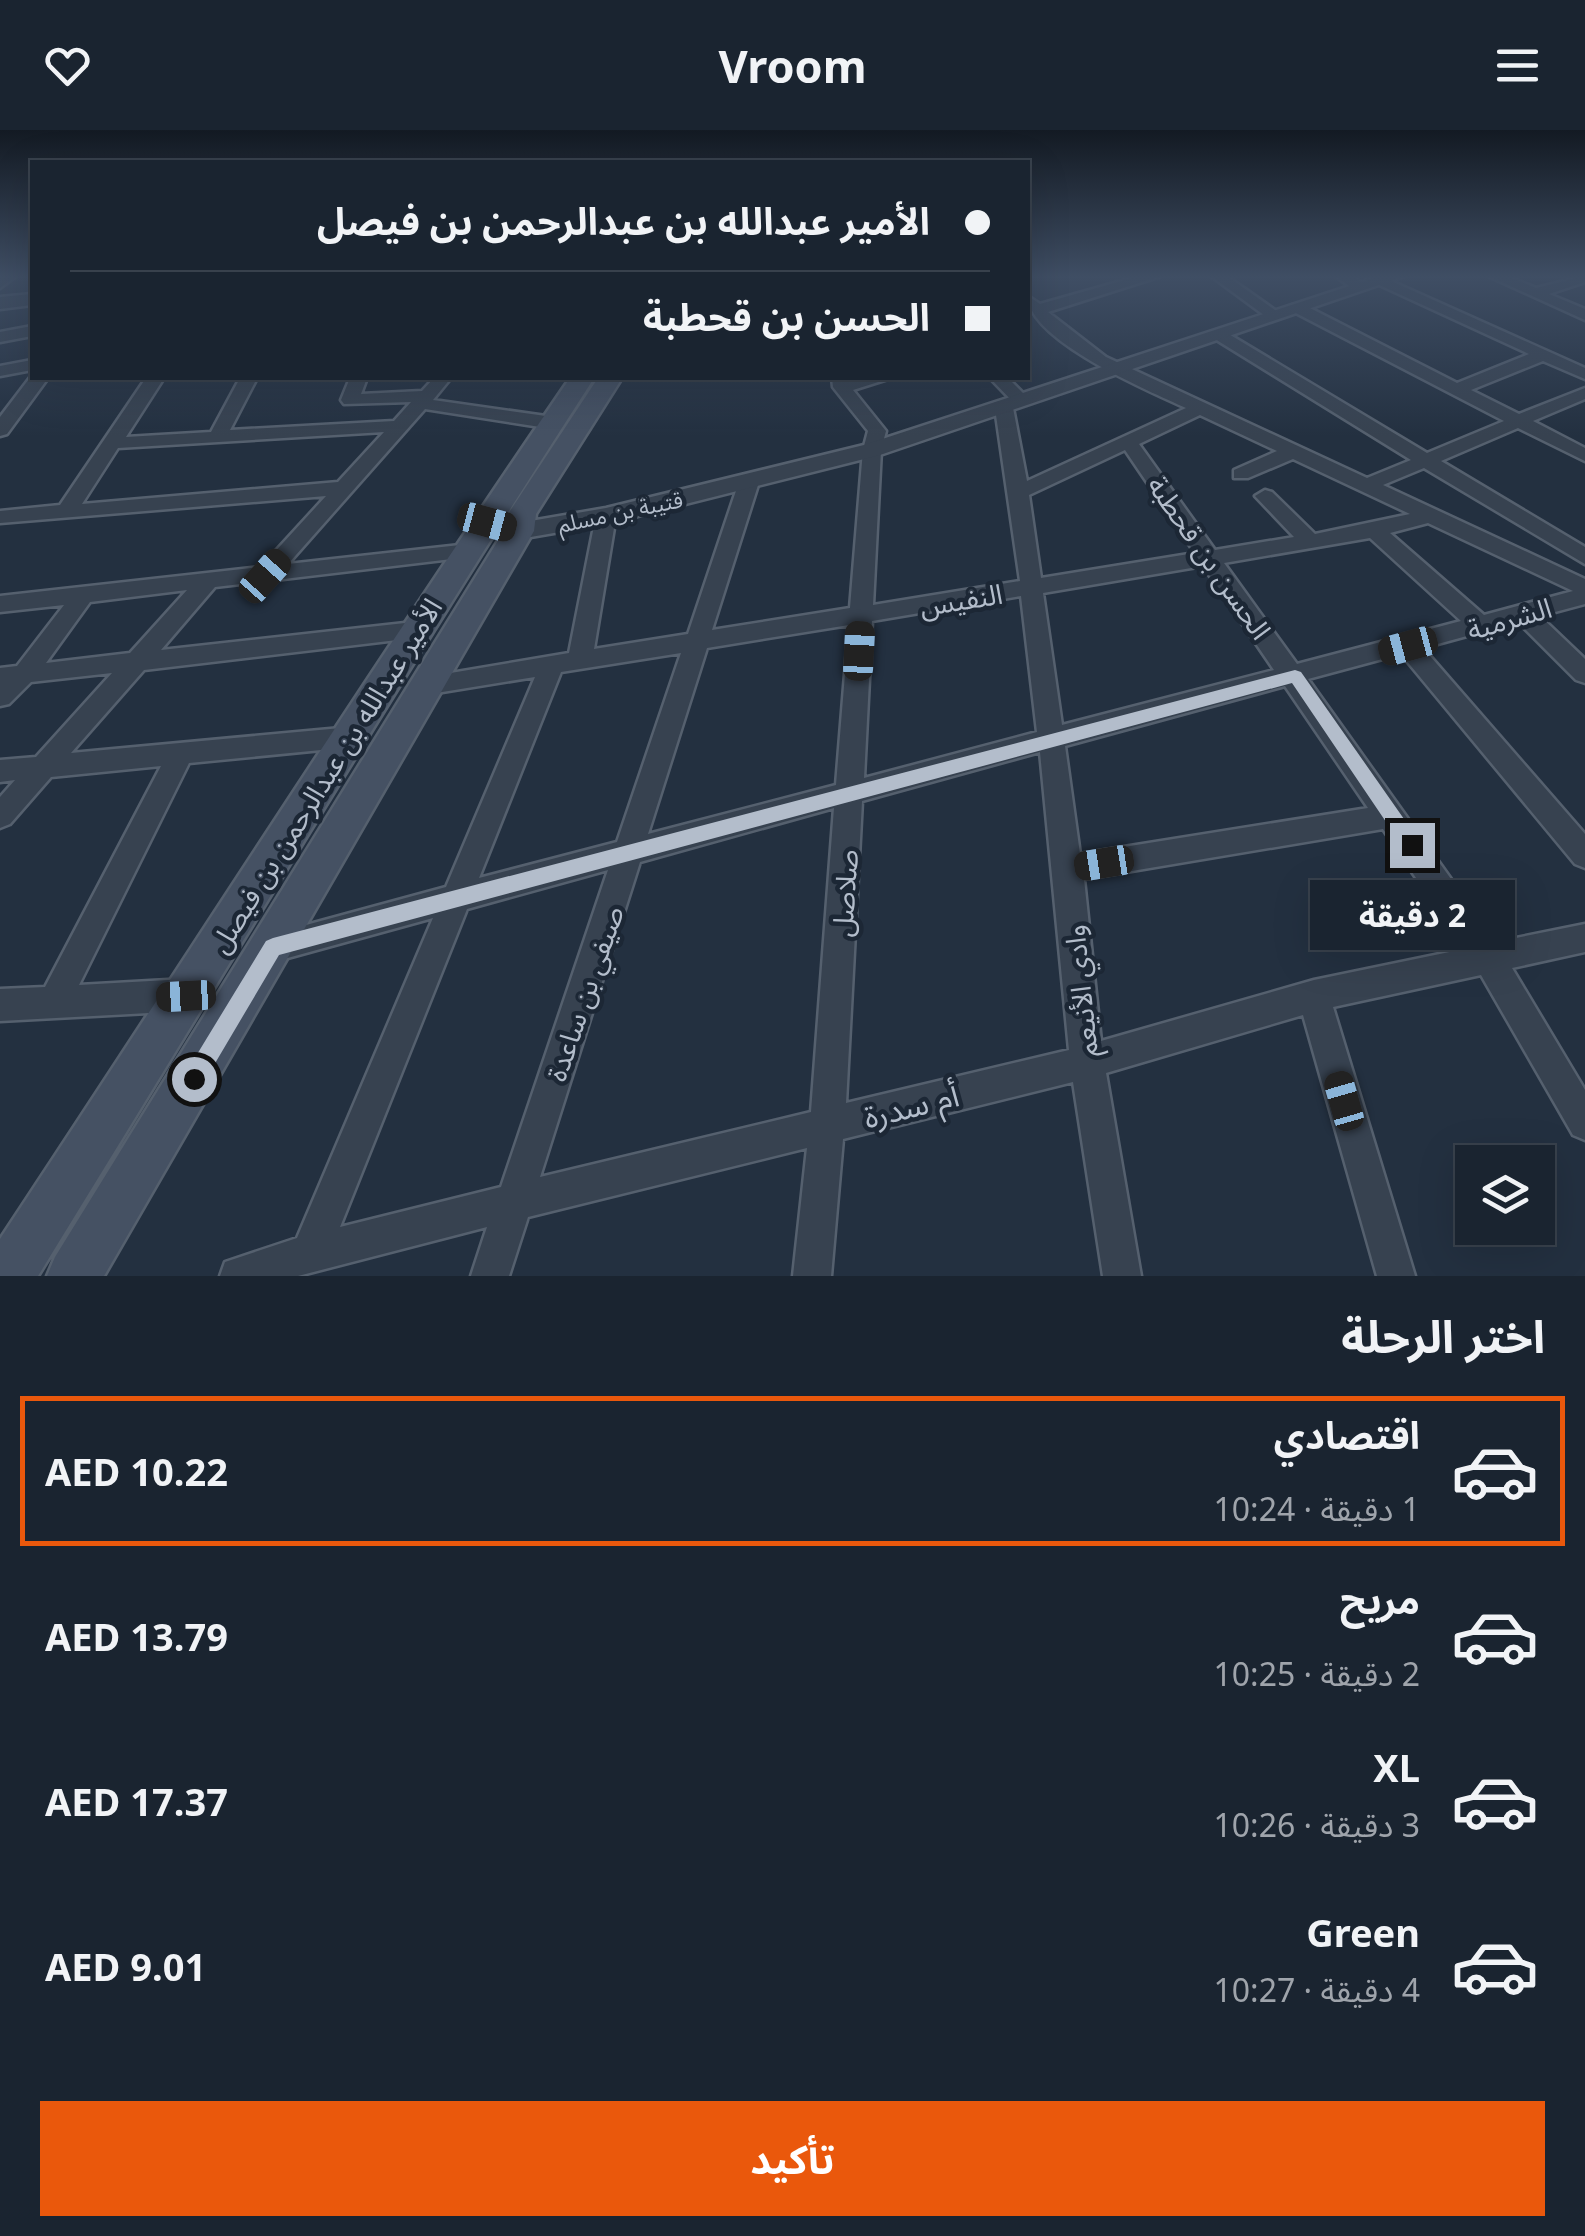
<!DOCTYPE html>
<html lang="ar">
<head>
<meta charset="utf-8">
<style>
  body { margin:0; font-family:"Noto Sans","Noto Sans Arabic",sans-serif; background:#27303c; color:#f1f3f6; direction:rtl; height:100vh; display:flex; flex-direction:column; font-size:38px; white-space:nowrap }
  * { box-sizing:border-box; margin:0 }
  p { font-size:32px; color:#9fa4ab }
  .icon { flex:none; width:55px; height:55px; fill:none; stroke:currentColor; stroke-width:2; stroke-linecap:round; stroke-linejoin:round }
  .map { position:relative; height:1146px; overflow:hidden; direction:ltr }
  .drawer { display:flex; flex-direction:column; background:#1a2430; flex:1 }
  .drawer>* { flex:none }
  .top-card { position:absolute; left:30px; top:30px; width:1000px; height:220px; border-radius:0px; box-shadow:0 10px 40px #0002,0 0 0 2px #38414c; direction:rtl; display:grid; align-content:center; height:220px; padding:0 40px; background:#1a2430 }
  .fabs { position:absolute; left:1455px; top:1015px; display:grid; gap:20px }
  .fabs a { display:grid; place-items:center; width:100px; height:100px; border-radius:0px; background:#1a2430; box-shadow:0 10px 40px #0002,0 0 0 2px #38414c; font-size:50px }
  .end { position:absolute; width:45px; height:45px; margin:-22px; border:12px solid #b3bdcb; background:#111; box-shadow:0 0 0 5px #111 }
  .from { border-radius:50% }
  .bubble { position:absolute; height:70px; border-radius:0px; background:#1a2430; box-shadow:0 10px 40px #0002,0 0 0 2px #38414c; font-size:32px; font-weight:700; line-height:70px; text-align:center; direction:rtl }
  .car { position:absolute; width:30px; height:60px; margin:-30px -15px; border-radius:12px; box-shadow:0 0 8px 2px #0007; background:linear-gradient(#222 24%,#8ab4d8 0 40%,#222 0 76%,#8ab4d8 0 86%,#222 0) }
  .top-card b { display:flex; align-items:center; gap:35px; height:95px; font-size:38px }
  .top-card b+b { border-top:2px solid #38414c }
  .top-card i { width:25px; height:25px; background:#f1f3f6 }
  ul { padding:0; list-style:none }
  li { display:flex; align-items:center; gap:30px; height:150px; margin:0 20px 15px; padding:0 20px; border:5px solid transparent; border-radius:0px }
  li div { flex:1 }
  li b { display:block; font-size:38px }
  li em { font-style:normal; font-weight:700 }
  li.selected { border-color:#ea580c }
  li>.icon { width:90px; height:90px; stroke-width:1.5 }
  h2 { padding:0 40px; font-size:45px; line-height:120px }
  .primary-button { display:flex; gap:20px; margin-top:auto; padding:20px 40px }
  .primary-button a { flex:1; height:115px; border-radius:0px; background:#ea580c; color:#fff; font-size:40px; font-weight:700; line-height:115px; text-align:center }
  header { display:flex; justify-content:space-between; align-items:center; height:130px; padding:0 40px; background:#1a2430; font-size:45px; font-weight:700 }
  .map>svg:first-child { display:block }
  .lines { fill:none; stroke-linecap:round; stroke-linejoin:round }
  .minor-casing { stroke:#55606e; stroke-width:5 }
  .tertiary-casing { stroke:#55606e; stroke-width:5 }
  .secondary-casing { stroke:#55606e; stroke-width:5 }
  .minor { fill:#374250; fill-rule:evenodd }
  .tertiary { fill:#374250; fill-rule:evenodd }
  .secondary { fill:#455163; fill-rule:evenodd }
  .route { fill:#b3bdcb }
  .labels { text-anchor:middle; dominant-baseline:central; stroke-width:9; stroke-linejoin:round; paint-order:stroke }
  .far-street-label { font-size:22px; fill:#b3bdcb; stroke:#1c2735 }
  .street-label { font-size:28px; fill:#b3bdcb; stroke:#1c2735 }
  .near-street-label { font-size:32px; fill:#b3bdcb; stroke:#1c2735 }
</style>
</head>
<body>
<header><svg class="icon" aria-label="menu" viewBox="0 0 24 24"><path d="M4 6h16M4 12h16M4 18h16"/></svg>Vroom<svg class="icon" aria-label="heart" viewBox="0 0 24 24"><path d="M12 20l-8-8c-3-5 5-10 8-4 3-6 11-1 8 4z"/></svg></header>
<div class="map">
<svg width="1585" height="1146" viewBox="0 0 1585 1146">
  <rect width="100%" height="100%" fill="#233040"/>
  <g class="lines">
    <defs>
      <path id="minor" d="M0 146H16L0 158Z
        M1139 146H1161L1048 182 1106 227 1367 348 1411 330 1215 209V203H1227L1427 323 1504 291 1292 181V175H1304L1457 253 1529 224 1375 153V147L1380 146 1585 238V249L1543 231 1471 260 1519 284 1585 258V269L1533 291 1585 318V331L1518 298 1441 331 1585 417V434L1424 338 1383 355 1585 449V474L1540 486 1585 529V553L1576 550 1518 492 1423 518 1585 704V738L1575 734 1401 524 1308 549 1496 812 1585 794V822L1512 838 1585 960V1010L1573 1005 1481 845 1333 877 1415 1146H1377L1303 885 1106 943 1141 1146H1103L1073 952 843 1009 831 1146H793L807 1018 528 1087 509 1146H471L487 1097 298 1146H220L225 1132 297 1108 433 788 273 832 262 827 258 817 262 807 446 757 535 547 430 564 421 562 418 555 421 548 569 523 596 386 606 380 616 386 594 519 688 504 739 352 749 346 759 352 712 500 850 478 863 320 868 301 833 257 832 248H891L853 260 886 301 881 320 873 475 1020 451 995 278 998 274 1004 273 1013 278 1027 351 1186 278C1149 261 1028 210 1028 166L1040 174ZM1200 285 1277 321 1234 340V348H1248L1293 329 1410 384 1315 404 1272 362 1265 360 1255 366 1294 407 1215 420 1139 314ZM1125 320 1195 423 1041 448 1029 365ZM1428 393 1573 461 1484 485 1390 403ZM1370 408 1461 491 1297 534 1224 433ZM1203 436 1274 540 1062 595 1043 463ZM1021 466 1037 602 864 648 872 491ZM849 495 836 655 648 704 707 518ZM681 523 617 712 479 748 561 542ZM1285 556 1368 678 1080 724 1065 616ZM1040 622 1069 920 846 973 862 671ZM834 678 811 982 540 1047 640 732ZM1383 699 1464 819 1314 850 1101 911 1084 749ZM608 740 501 1057 340 1097 467 779Z
        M1211 146H1227L1282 185 1268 188Z
        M1335 146H1352L1368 157 1355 160Z
        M1488 146H1507L1536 158 1585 146V152L1549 164 1585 179V190Z
        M32 196V206L0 212V202Z
        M32 230V240L0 246V236Z
        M32 245 48 248 7 304 0 306V287Z
        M146 248H164L126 307 211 302 240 248H257L230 300 394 291 411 272 344 274 341 270 350 248H367L361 264 422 261 434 248H451L433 270 553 287 562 293 553 299 425 279 288 434 469 414 480 421 477 426 215 457 161 520 414 492 426 500 414 508 144 540 71 623 352 597 361 600 365 607 361 614 352 617 189 633 79 855 186 849 197 854 202 865 197 876 186 881 0 891V859L45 857 161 636 51 647 10 694 0 698V667L15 650 0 652V630L36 627 112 543 31 552 9 574 0 576V538L17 536 64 475 0 482V466L261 437 326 366 0 393V381L60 375ZM384 302 338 352 82 374 118 318ZM187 460 130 523 46 533 90 472Z
        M990 248H1008L1030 270 1027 274H1015Z"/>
      <path id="tertiary" d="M1380 146H1405L880 325 606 394 519 409 478 399 475 393 487 385 519 393 606 378 864 315Z
        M32 164V175L0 179V167Z"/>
      <path id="secondary" d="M570 248H594C403 543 223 846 38 1146H0V1109C190 822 375 532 570 248Z
        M598 248H622L536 384 534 401 104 1146H47L55 1127 504 401 508 384Z"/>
    </defs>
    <use href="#minor" class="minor-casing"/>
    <use href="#tertiary" class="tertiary-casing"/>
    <use href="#secondary" class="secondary-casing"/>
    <use href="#minor" class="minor"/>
    <use href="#tertiary" class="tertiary"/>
    <use href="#secondary" class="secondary"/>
  </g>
  <linearGradient id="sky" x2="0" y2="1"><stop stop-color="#131a23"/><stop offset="0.48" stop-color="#3f4e64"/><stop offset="1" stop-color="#3f4e64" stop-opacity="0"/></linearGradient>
  <rect width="1585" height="306" fill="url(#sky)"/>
  <path class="route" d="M1295 540 1301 542 1418 709V720H1405L1292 553 279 825 201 957 194 960 186 957 182 949 266 811 273 808Z"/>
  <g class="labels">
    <g class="far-street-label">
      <text transform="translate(620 381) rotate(-12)">قتيبة بن مسلم</text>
    </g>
    <g class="street-label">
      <text transform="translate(1210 427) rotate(55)">الحسن بن قحطبة</text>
      <text transform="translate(961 469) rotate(-9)">النفيس</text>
      <text transform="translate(1509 488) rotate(-16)">الشرمية</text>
      <text transform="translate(325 645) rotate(-58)">الأمير عبدالله بن عبدالرحمن بن فيصل</text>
      <text transform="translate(844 763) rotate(-86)">صلاصل</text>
      <text transform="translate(1080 861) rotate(-96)">وادي الأنيعم</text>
      <text transform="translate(584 863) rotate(-71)">صيفي بن ساعدة</text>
    </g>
    <g class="near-street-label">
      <text transform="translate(911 975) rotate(-14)">أم سدرة</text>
    </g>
  </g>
</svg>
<div class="fabs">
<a><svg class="icon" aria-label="layers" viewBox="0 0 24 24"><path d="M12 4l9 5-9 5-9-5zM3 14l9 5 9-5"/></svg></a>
</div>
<i class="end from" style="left:194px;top:949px"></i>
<i class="end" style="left:1412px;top:715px"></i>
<div class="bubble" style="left:1310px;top:750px;width:205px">2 دقيقة</div>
<i class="car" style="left:487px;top:392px;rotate:105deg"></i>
<i class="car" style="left:265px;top:446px;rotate:42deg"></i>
<i class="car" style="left:1408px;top:516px;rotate:255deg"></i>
<i class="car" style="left:859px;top:521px;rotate:3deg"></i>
<i class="car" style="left:1104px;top:733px;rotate:261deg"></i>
<i class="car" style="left:186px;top:866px;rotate:267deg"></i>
<i class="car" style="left:1344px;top:971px;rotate:344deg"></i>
<div class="top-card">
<b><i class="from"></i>الأمير عبدالله بن عبدالرحمن بن فيصل</b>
<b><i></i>الحسن بن قحطبة</b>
</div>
</div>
<section class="drawer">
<h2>اختر الرحلة</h2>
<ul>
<li class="selected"><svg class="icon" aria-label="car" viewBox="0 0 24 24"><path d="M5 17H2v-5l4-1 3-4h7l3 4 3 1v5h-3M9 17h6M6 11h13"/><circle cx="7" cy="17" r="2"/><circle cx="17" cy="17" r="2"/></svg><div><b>اقتصادي</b><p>1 دقيقة · 10:24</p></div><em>AED 10.22</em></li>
<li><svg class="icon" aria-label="car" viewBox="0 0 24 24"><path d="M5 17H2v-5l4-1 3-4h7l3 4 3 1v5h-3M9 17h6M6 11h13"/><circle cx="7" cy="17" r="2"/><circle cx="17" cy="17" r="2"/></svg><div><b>مريح</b><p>2 دقيقة · 10:25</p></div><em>AED 13.79</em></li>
<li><svg class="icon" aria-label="car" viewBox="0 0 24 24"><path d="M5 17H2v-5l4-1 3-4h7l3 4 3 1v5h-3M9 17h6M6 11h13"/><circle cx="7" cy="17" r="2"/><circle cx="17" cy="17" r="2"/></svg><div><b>XL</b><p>3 دقيقة · 10:26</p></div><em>AED 17.37</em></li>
<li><svg class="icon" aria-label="car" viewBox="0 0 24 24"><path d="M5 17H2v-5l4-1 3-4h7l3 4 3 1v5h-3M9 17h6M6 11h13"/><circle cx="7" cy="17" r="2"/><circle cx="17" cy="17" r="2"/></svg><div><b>Green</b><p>4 دقيقة · 10:27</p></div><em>AED 9.01</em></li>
</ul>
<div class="primary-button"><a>تأكيد</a></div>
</section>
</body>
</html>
